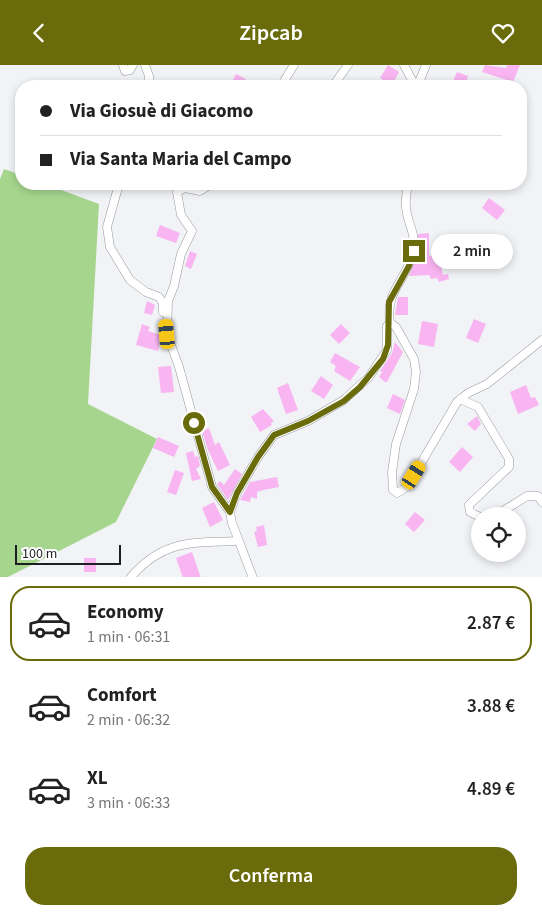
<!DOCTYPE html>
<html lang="it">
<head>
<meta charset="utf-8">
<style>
  body { margin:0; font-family:"Source Sans 3",sans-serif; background:#f2f2f2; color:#222; height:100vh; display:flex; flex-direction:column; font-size:19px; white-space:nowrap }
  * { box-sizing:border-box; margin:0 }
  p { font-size:16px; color:#767676 }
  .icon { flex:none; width:28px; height:28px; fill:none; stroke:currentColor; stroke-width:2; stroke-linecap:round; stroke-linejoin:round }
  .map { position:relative; height:512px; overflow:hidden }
  .side { display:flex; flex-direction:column; background:#fff; flex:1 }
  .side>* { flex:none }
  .hud { position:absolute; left:15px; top:15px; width:512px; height:110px; border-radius:20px; box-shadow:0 2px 8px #0003; display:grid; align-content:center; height:110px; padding:0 25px; background:#fff }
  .buttons { position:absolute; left:471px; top:442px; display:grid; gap:10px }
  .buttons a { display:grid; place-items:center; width:55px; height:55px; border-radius:50%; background:#fff; box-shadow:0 2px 8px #0003; font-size:25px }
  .scale { position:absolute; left:15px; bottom:12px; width:106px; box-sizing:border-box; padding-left:5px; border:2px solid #1e1f20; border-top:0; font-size:14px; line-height:18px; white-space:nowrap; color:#1e1f20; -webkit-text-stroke:4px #fff; paint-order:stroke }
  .end { position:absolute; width:22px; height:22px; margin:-11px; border:6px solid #6a6b0a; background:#fff; box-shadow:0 0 0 2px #fff }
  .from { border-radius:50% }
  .bubble { position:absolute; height:35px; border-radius:18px; background:#fff; box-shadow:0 2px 8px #0003; font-size:16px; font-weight:600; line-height:35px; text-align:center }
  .car { position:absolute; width:15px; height:30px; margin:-15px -8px; border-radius:6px; box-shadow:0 0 4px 1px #0007; background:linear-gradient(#f5c518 24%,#345 0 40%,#f5c518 0 76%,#345 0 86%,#f5c518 0) }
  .hud b { display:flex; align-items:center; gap:18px; height:48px; font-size:19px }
  .hud b+b { border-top:1px solid #e0e0e0 }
  .hud i { width:12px; height:12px; background:#222 }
  ul { padding:9px 0 0; list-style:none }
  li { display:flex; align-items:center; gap:15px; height:75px; margin:0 10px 8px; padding:0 15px; border:2px solid transparent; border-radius:20px }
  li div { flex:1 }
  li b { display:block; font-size:19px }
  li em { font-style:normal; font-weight:600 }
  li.current { border-color:#6a6b0a }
  li>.icon { width:45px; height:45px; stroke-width:1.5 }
  .cta { display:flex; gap:10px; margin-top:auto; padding:10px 25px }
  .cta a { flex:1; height:58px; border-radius:20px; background:#6a6b0a; color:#fff; font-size:20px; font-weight:600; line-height:58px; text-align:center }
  header { display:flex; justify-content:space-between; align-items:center; height:65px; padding:0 25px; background:#6a6b0a; color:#fff; font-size:22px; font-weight:600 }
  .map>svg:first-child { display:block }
  .forest { fill:#a6d68e }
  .building { fill:#f9b5f1 }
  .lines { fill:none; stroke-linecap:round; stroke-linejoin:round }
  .minor-casing { stroke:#97999b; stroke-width:9 }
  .minor { stroke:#fff; stroke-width:8 }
  .route { stroke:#6a6b0a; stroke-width:6 }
</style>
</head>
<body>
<header><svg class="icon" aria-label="back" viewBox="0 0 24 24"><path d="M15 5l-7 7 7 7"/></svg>Zipcab<svg class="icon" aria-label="heart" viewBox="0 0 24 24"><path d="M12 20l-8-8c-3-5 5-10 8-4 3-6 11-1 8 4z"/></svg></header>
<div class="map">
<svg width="542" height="513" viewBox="0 0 542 513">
  <rect width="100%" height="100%" fill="#f1f3f6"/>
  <path class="forest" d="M4 104 21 110V119H45L99 139 88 339 157 374 116 457 6 513 0 512V114Z"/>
  <path class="building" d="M388 0 399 7 392 20 380 13Z
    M485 0 506 3 507 0H520L513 17 482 7Z
    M457 7 468 11 465 21H451Z
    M236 9 246 14 243 21H230Z
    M489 133 505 145 497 155 482 143Z
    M160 160 180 168 176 178 156 171Z
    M429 168V191L438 189 443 210 448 209 449 214 439 217 437 213 431 214 429 210 409 211 418 188V169Z
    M452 170 464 174 459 189 444 180Z
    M190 186 197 189 191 204 185 201Z
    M398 232H408V250H395Z
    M147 236 155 240 152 250 144 248Z
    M474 254 486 259 478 278 466 273Z
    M422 256 438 259 434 282 418 279Z
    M142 259 150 262 148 266 161 270 158 286 136 280Z
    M341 259 350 268 339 279 330 270Z
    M395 277 403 287 387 317H385L379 312 382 307 380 306 392 288Z
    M335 288 360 302 350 316 334 306 336 301 330 297Z
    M171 301 174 327 161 328 158 302Z
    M321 311 333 320 324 334 311 326Z
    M288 318 298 345 286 349 277 323Z
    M526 320 531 333 535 332 539 340 518 349 510 327Z
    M393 329 405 335 400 349 387 343Z
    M263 344 274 356 271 358 272 360 260 367 251 352Z
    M477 351 481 359 475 366 467 359Z
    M209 363 215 380 219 377 230 400 218 406 208 385 202 366Z
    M158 372 179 381 174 392 153 383Z
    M462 382 473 392 460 407 449 397Z
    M193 386 195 392 198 391 200 401 196 404 201 414 192 416 186 388Z
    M235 404 242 409 228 435 217 419 220 416 224 420Z
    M175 405 184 408 176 430 167 427Z
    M277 412 279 422 263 425 257 427V434L251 432 250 437 240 435 250 417Z
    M214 437 223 455 210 462 202 443Z
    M415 447 425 455 414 467 405 459Z
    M264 460 267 480 258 482 254 467 257 466 256 462Z
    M192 487 201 513H183L176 493Z
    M84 493H96V507H84Z"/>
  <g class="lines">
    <defs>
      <path id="minor" d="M123 0 125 6 130 5 133 0
        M145 0 149 11V21
        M404 0 415 21
        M281 21 294 0
        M333 21 348 0
        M414 21 420 15 426 0
        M119 119 107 162 110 182 130 215 146 227 159 232 163 238V247
        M211 119 200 126 185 123 177 127 181 150 192 166 181 189 174 221 168 236 167 269 179 302 212 422 230 447
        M390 258C385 224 407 216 413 187 417 169 407 158 406 142 405 134 407 126 408 119
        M460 334 478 342 509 394V402L469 440 470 447 480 452
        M495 451 527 431H538L542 437
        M130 513C163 474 192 478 239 476
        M253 513 232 458 230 447 237 428 258 392 274 370 308 356 344 335 369 312 387 285V261L390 258 396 262 414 294 416 307 414 324 396 379 392 407 393 425 397 428 407 422 457 337 468 328 487 319 542 275"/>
    </defs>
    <use href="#minor" class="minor-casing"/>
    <use href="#minor" class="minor"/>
  </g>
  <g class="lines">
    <path class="route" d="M194 358 212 422 230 447 237 428 258 392 274 370 308 356 344 336 360 322 383 294 388 280 389 237 409 201 414 186"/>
  </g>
</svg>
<div class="buttons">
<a><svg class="icon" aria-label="locate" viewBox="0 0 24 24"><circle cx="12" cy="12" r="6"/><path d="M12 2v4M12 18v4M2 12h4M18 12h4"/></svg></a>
</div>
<div class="scale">100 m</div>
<i class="end from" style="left:194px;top:358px"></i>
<i class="end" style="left:414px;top:186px"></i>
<div class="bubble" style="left:431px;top:169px;width:82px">2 min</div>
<i class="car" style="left:167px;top:269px;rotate:355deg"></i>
<i class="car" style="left:414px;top:410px;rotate:32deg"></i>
<div class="hud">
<b><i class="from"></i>Via Giosuè di Giacomo</b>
<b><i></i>Via Santa Maria del Campo</b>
</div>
</div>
<section class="side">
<ul>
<li class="current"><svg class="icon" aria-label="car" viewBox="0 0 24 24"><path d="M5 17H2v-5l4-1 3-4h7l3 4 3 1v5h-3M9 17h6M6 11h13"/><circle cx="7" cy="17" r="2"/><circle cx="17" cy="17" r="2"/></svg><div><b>Economy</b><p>1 min · 06:31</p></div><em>2.87 €</em></li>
<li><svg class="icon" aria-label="car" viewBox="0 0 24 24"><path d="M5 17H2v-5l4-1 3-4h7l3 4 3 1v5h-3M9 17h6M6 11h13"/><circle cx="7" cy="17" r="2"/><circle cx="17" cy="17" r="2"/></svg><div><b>Comfort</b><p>2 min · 06:32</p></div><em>3.88 €</em></li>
<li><svg class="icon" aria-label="car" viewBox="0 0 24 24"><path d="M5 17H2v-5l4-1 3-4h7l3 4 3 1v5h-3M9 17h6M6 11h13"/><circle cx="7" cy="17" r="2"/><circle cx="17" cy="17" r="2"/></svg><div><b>XL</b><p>3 min · 06:33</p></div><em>4.89 €</em></li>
</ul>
<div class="cta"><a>Conferma</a></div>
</section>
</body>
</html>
